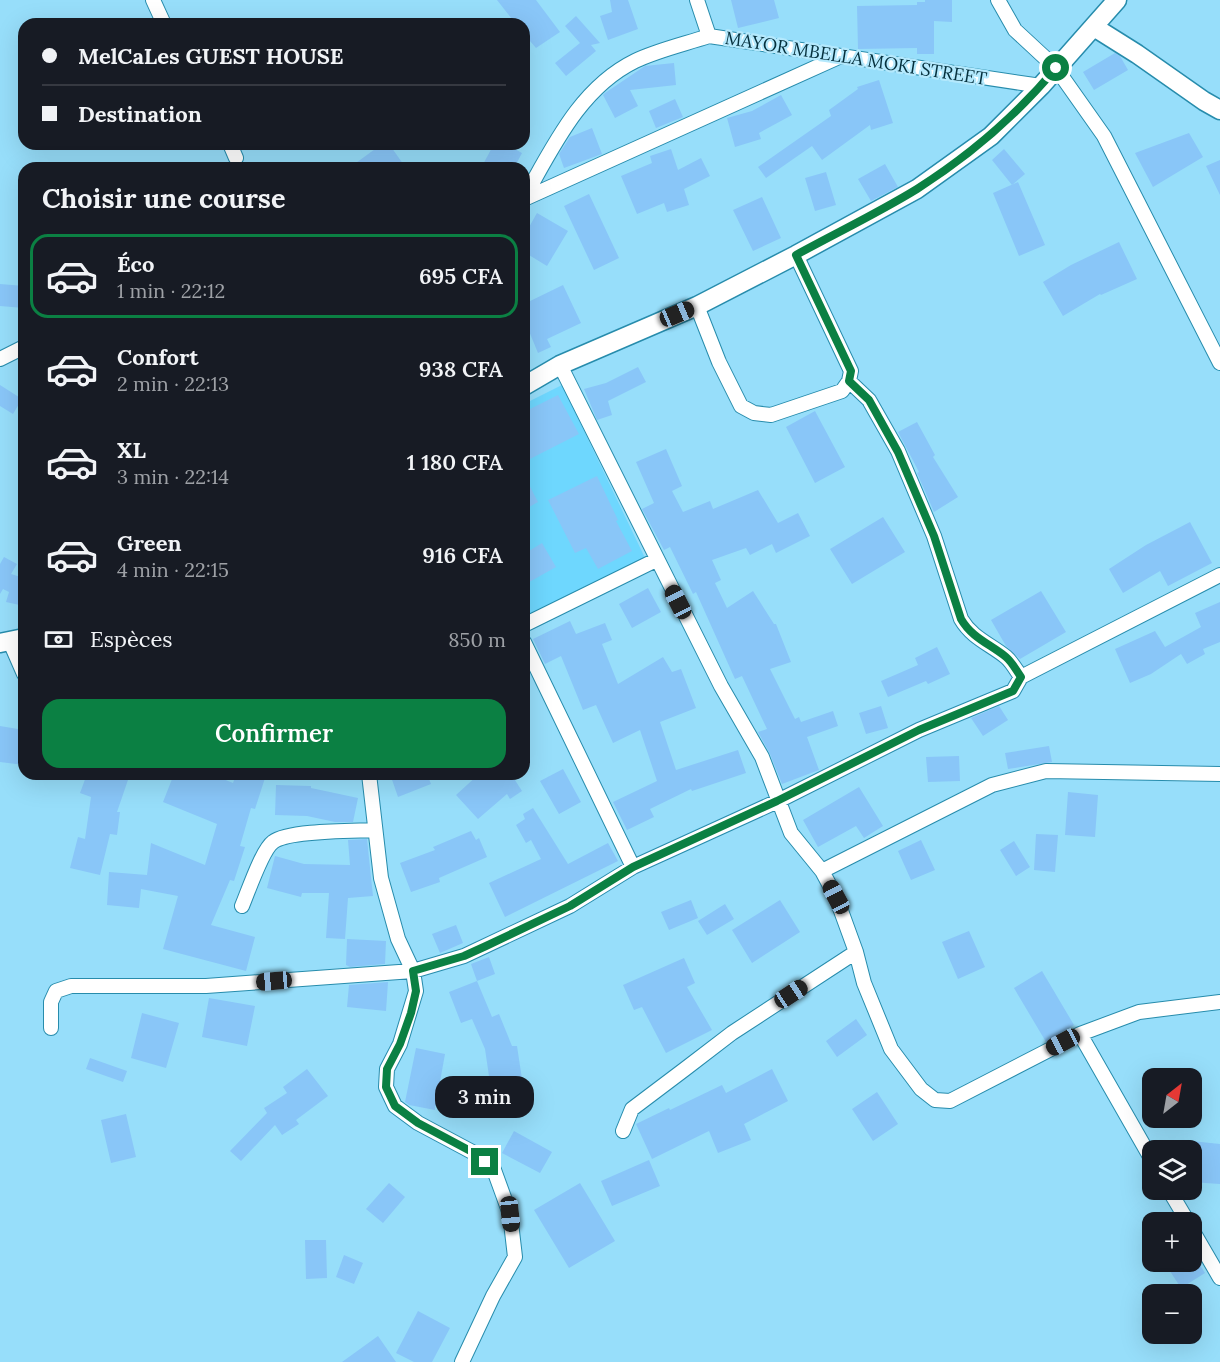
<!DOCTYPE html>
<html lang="fr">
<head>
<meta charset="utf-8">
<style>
  body { margin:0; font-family:Lora,serif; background:#20242c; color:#f1f3f6; height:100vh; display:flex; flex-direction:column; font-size:22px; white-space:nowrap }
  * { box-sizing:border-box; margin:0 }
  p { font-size:20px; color:#9ea1a6 }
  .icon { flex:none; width:33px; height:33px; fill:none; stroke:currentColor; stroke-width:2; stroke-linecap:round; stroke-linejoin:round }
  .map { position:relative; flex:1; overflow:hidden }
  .sheet { position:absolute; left:18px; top:162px; width:512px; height:618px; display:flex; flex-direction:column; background:#171b24; border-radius:18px; box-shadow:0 6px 24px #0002 }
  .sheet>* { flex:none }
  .banner { position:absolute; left:18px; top:18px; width:512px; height:132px; border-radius:18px; box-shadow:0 6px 24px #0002; display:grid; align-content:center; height:132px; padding:0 24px; background:#171b24 }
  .needle { width:39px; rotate:31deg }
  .tools { position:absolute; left:1142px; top:1068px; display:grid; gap:12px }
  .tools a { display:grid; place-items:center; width:60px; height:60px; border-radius:12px; background:#171b24; box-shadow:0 6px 24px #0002; font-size:30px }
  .end { position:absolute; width:27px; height:27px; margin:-14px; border:8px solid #0b8043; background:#fff; box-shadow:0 0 0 3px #fff }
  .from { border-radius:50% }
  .bubble { position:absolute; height:42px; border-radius:18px; background:#171b24; box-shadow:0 6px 24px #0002; font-size:20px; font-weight:600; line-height:42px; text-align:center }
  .car { position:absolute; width:18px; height:36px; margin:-18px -9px; border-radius:8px; box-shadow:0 0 4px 2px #0007; background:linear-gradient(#222 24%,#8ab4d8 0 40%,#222 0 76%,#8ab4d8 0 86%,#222 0) }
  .banner b { display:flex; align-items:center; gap:21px; height:57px; font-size:22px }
  .banner b+b { border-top:2px solid #363941 }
  .banner i { width:15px; height:15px; background:#f1f3f6 }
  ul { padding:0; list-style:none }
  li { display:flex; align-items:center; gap:18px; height:84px; margin:0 12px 9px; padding:0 12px; border:3px solid transparent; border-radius:18px }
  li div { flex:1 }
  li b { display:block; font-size:22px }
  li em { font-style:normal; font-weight:600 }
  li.active { border-color:#0b8043 }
  li>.icon { width:54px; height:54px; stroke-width:1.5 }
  h2 { padding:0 24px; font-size:27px; line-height:72px }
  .pay { display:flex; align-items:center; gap:15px; height:66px; padding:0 24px; font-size:22px }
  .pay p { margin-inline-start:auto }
  .action { display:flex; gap:12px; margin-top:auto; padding:12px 24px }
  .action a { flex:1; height:69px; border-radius:18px; background:#0b8043; color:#fff; font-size:24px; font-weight:600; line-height:69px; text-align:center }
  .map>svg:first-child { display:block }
  .built { fill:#6ed7fe }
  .building { fill:#89c6f8 }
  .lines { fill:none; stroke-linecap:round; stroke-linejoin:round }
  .minor-casing { stroke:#278cac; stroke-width:16 }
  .tertiary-casing { stroke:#278cac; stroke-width:21 }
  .minor { stroke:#fff; stroke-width:14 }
  .tertiary { stroke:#fff; stroke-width:18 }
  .route { stroke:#0b8043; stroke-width:8 }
  .labels { text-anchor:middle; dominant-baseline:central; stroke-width:4.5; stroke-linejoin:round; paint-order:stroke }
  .street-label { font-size:18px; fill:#05303d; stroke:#b4e9fd }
</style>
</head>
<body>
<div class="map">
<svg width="1220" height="1362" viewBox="0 0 1220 1362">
  <rect width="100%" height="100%" fill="#97defa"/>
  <path class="built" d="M562 385 646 560 524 619V404Z"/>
  <path class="building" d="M497 0H536L560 32 536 48 524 34V24H516Z
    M610 0H628L638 29 608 40 600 16 612 12Z
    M731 0H774L779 18 738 28Z
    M925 0H952V22L934 21V54H917V48L858 49 857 6 917 5V2H925Z
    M576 16 600 43 591 45 596 51 566 76 555 63 580 43 565 26Z
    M1115 53 1120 56 1128 70 1094 90 1083 72Z
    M674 63 676 85 630 90 638 106 615 118 603 95 605 93 645 66Z
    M879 80 893 123 871 130 870 125 822 160 812 146 766 178 758 167 831 116 829 110 858 89 857 87Z
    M781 95 792 115 759 133 761 139 735 147 727 118 752 111Z
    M675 99 683 117 656 128 649 111Z
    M592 128 602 154 564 168 559 154 570 137Z
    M1189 133 1203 157 1153 187 1135 153Z
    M382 144H389L406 168H349Z
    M494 144H506L522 153 514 168H481Z
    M671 149 678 170 701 158 710 176 684 189 689 205 667 212 664 203 637 214 621 176 652 163 650 156Z
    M1004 149 1025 174 1012 185 992 160Z
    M1220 160V195L1206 166Z
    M885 164 898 187 871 201 858 179Z
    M826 172 836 205 815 211 805 178Z
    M1018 182 1045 245 1019 256 993 193Z
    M589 194 619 258 594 270 564 206Z
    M762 197 781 238 753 251 733 210Z
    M537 213 568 231 547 266 524 252V236Z
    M1119 242 1137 279 1101 295 1100 294 1063 316 1043 282 1071 265Z
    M0 284 24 286V308L0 306Z
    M563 285 581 323 547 339 551 347 538 353 524 319V304Z
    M638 367 646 382 608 401 612 415 597 420 584 389 606 383Z
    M0 385 22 399 13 414 0 406Z
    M558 395 579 434 524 462V412Z
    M815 411 845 467 815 483 786 427Z
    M917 422 935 455 933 457 958 497 934 512 917 473 919 472 898 432Z
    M666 449 682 486 672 491 683 512 710 501 713 509 758 490 778 523 798 513 810 536 776 553 772 544 750 555 746 548 712 560 721 580 715 583 727 608 753 591 774 624H776L791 662 770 669 795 719 799 717 801 722 833 711 838 726 807 737 819 770 782 784 770 754 758 732 767 729 742 676 735 679 696 592 693 594 670 547 664 550 642 509 654 503 636 462Z
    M524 475 538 502 524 510Z
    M597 476 618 520 616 521 632 551 598 569 586 548 575 553 548 500Z
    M883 517 905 552 852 584 830 549Z
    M1190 522 1212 563 1168 586 1160 571 1123 593 1109 569 1146 545Z
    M542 543 556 567 524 585V554Z
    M4 557 17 564 11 574 24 578V606L6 602 9 592 3 589 0 594V564Z
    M648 588 661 612 632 628 619 604Z
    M1041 591 1066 632 1020 659 1006 646 991 620Z
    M1220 602V642L1203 649 1205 654 1187 664 1181 654 1151 674 1130 683 1115 649 1155 631 1165 647 1201 627 1195 613Z
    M570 621 576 634 605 623 612 640 602 644 618 684 663 657 672 672 681 669 696 708 660 722 676 770 738 750 746 773 692 791 691 789 650 809 654 817 627 830 613 802 657 781 640 730 613 743 596 705 583 710 561 656 545 664 533 639Z
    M937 647 950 674 928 684 926 681 888 697 881 681 918 665 915 658Z
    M881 706 888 728 866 734 859 713Z
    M999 706 1008 720 983 736 971 718Z
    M0 726 24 730V765L0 762Z
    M1049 746 1052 762 1008 769 1005 753Z
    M959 756 960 781 928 782 926 757Z
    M563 769 581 802 559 814 540 781Z
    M87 774H130L117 812H120L117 835 110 834 100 875 70 868 78 837 85 839 91 797 80 793Z
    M174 774H211L233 783 236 774H251L265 778 255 809 251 808 240 846 245 847 234 881 230 880 211 925 255 937 246 971 163 949 178 896 141 889 139 908 107 905 109 872 147 875 151 843 205 865 217 824 163 802Z
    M390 774H427L431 784 398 797Z
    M479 774H511L522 791 510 799 507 794 478 819 456 795Z
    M276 785 311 786V788L358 798 353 822H335L307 816 275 815Z
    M859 787 883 826 864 838 856 826 818 847 803 820Z
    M1068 792 1098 795 1095 837 1065 835Z
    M533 808 568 864 608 843 618 861 505 917 489 883 541 859 531 840 526 843 516 825 525 819 523 814Z
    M471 831 476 840 479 838 487 857 439 878 440 882 411 892 400 863 435 850 433 847Z
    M1036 834 1058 835 1055 872 1034 870Z
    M367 839 373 896 348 898 345 939 326 938 329 893H302L301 897 267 888 275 856 304 864 350 865 348 840Z
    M921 840 935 870 911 880 898 851Z
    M1014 841 1030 867 1016 876 1000 850Z
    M691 900 698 918 669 930 661 912Z
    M780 900 800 932 752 963 732 930Z
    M725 904 734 919 707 935 698 921Z
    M456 925 463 943 440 953 432 934Z
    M969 931 985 967 958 979 942 942Z
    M347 939 386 941 385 964 350 967 346 965Z
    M489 957 495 974 477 981 471 964Z
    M684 958 695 983 687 987 712 1030 666 1053 642 1007 634 1010 623 985Z
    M1042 971 1074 1025 1046 1042 1014 988Z
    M477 981 492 1017 499 1014 512 1046H517L522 1079 490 1083 485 1049 472 1019 461 1023 449 992Z
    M388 982 386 1011 347 1007 349 985Z
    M209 998 255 1006 247 1046 202 1037Z
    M142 1013 179 1023 166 1068 131 1058Z
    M856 1019 867 1035 837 1057 826 1041Z
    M416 1048 445 1054 438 1093 464 1096 463 1109 435 1106V1110L409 1105 405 1102Z
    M90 1058 127 1071 123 1082 86 1069Z
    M307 1069 328 1096 296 1120 299 1124 282 1135 275 1125 241 1161 230 1151 267 1113 264 1108 287 1093 283 1087Z
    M772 1069 788 1101 744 1124 751 1140 718 1153 709 1131 652 1159 636 1124 669 1108 670 1110 722 1085 726 1093Z
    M877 1092 898 1124 873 1141 852 1109Z
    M126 1114 136 1157 111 1163 101 1120Z
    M514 1131 552 1152 540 1173 502 1153Z
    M1191 1141 1220 1144V1184L1191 1182Z
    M649 1160 660 1186 612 1206 601 1181Z
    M389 1183 405 1197 383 1223 366 1209Z
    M580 1183 615 1241 569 1268 534 1210Z
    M305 1240H326L327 1278 306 1279Z
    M344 1255 363 1263 354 1284 336 1277Z
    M1164 1262H1198L1205 1273 1181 1288Z
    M418 1311 450 1328 432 1362H414L396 1353Z
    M378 1336 396 1362H342Z"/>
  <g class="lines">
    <defs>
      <path id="minor" d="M153 0 164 24
        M697 0 709 36 1041 86
        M998 0 1015 30 1056 68 1104 136 1220 363
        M230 144 236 158
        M524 198C553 147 580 88 635 61 658 50 685 44 709 36
        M524 199 841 56
        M697 306 719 362 741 406 754 413 771 415 842 391 849 381 851 371 796 255
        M0 359 24 347
        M560 365 721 686 762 757 791 833 822 871 836 897 856 952 864 983 891 1049 921 1089 935 1100 950 1101 1080 1034 1139 1012 1220 1002
        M849 381 869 400 898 451 934 536 961 619C972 638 990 644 1006 657 1012 662 1016 670 1021 677
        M524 625 656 560
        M10 642 24 674
        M524 642 633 867
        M369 774 381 878 398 939 413 971 416 991 400 1044 387 1069 386 1087 395 1106 418 1123 476 1154 494 1170 510 1214 515 1257 493 1296 462 1362
        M822 871 992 785 1046 771 1220 774
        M242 906C248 892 262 850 273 842 288 830 353 831 375 830
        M51 1028V1002L56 991 71 986H206L413 971 464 956 570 906 633 867 778 801 919 730 1013 691 1021 677 1220 575
        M1080 1034 1152 1160
        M623 1131 632 1109 685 1069 732 1033 856 952
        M1169 1190 1188 1222
        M1191 1228 1220 1278"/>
      <path id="tertiary" d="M1094 27 1137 54 1204 101 1220 110
        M524 386 560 365 697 306 796 255 917 189 991 136 1041 86 1117 0
        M0 643 24 638"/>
    </defs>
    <use href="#minor" class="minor-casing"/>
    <use href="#tertiary" class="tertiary-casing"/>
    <use href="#minor" class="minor"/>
    <use href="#tertiary" class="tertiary"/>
  </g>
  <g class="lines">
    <path class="route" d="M485 1162 476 1154 418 1123 395 1106 386 1087 387 1069 400 1044 411 1013 416 991 413 971 464 956 486 946 570 906 633 867 777 801 919 730 1013 691 1021 677C1016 670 1012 662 1006 657 990 644 972 638 961 619L934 536 898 452 869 400 849 381 851 371 796 255C836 233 878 213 917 189 969 156 1016 116 1056 68"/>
  </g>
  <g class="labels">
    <g class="street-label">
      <text transform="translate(856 58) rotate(9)">MAYOR MBELLA MOKI STREET</text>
    </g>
  </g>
</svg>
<div class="tools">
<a><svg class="needle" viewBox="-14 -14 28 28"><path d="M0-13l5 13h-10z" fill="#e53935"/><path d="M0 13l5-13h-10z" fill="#9ea1a6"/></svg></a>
<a><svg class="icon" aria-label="layers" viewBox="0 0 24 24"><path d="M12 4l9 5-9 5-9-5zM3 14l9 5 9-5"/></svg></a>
<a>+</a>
<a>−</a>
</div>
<i class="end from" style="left:1056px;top:68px"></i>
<i class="end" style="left:485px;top:1162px"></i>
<div class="bubble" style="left:435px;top:1076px;width:99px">3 min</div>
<i class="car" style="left:677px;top:314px;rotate:67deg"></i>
<i class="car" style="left:678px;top:602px;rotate:333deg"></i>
<i class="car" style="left:836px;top:897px;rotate:332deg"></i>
<i class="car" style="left:274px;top:981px;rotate:265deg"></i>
<i class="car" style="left:791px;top:994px;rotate:57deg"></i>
<i class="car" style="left:1063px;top:1042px;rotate:242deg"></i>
<i class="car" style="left:510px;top:1214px;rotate:174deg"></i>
<div class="banner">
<b><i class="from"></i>MelCaLes GUEST HOUSE</b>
<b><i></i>Destination</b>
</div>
<section class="sheet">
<h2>Choisir une course</h2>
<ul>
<li class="active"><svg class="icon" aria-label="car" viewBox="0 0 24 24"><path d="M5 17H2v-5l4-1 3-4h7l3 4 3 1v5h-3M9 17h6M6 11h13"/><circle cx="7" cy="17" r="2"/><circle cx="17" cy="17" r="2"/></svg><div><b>Éco</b><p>1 min · 22:12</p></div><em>695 CFA</em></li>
<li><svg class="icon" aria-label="car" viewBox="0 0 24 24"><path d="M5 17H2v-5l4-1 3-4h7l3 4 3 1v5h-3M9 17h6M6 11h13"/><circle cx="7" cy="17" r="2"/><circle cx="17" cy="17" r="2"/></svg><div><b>Confort</b><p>2 min · 22:13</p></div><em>938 CFA</em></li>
<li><svg class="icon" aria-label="car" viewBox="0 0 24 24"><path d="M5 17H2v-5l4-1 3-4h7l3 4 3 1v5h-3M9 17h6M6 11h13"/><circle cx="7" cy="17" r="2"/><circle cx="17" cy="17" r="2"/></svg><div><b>XL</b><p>3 min · 22:14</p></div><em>1 180 CFA</em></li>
<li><svg class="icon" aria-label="car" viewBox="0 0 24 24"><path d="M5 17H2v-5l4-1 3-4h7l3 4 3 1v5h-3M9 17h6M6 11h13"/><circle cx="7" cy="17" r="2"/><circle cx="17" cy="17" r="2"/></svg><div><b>Green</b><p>4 min · 22:15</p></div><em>916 CFA</em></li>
</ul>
<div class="pay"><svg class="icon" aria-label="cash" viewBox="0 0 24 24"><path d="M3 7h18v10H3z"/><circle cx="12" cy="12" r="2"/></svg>Espèces<p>850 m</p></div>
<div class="action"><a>Confirmer</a></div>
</section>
</div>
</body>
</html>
